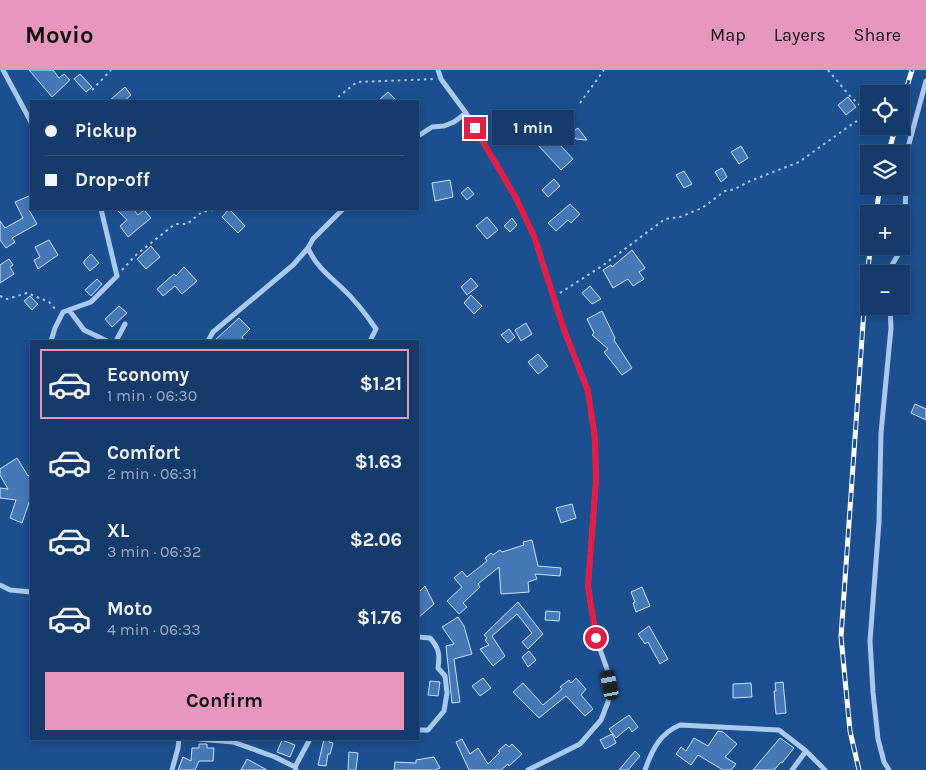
<!DOCTYPE html>
<html lang="en">
<head>
<meta charset="utf-8">
<style>
  body { margin:0; font-family:Karla,sans-serif; background:#214673; color:#f1f3f6; height:100vh; display:flex; flex-direction:column; font-size:19px; white-space:nowrap }
  * { box-sizing:border-box; margin:0 }
  p { font-size:16px; color:#9dadc1 }
  .icon { flex:none; width:28px; height:28px; fill:none; stroke:currentColor; stroke-width:2; stroke-linecap:round; stroke-linejoin:round }
  .map { position:relative; flex:1; overflow:hidden }
  .panel { position:absolute; left:30px; top:270px; width:389px; height:400px; display:flex; flex-direction:column; background:#143b6b; border-radius:0px; box-shadow:0 2px 8px #0003,0 0 0 1px #33557e }
  .panel>* { flex:none }
  .top-card { position:absolute; left:30px; top:30px; width:389px; height:110px; border-radius:0px; box-shadow:0 2px 8px #0003,0 0 0 1px #33557e; display:grid; align-content:center; height:110px; padding:0 15px; background:#143b6b }
  .fabs { position:absolute; left:860px; top:15px; display:grid; gap:10px }
  .fabs a { display:grid; place-items:center; width:50px; height:50px; border-radius:0px; background:#143b6b; box-shadow:0 2px 8px #0003,0 0 0 1px #33557e; font-size:25px }
  .end { position:absolute; width:22px; height:22px; margin:-11px; border:6px solid #e11d48; background:#fff; box-shadow:0 0 0 2px #fff }
  .from { border-radius:50% }
  .bubble { position:absolute; height:35px; border-radius:0px; background:#143b6b; box-shadow:0 2px 8px #0003,0 0 0 1px #33557e; font-size:16px; font-weight:700; line-height:35px; text-align:center }
  .car { position:absolute; width:15px; height:30px; margin:-15px -8px; border-radius:6px; box-shadow:0 0 4px 1px #0007; background:linear-gradient(#222 24%,#8ab4d8 0 40%,#222 0 76%,#8ab4d8 0 86%,#222 0) }
  .top-card b { display:flex; align-items:center; gap:18px; height:48px; font-size:19px }
  .top-card b+b { border-top:1px solid #33557e }
  .top-card i { width:12px; height:12px; background:#f1f3f6 }
  ul { padding:9px 0 0; list-style:none }
  li { display:flex; align-items:center; gap:15px; height:70px; margin:0 10px 8px; padding:0 5px; border:2px solid transparent; border-radius:0px }
  li div { flex:1 }
  li b { display:block; font-size:19px }
  li em { font-style:normal; font-weight:700 }
  li.active { border-color:#e797bd }
  li>.icon { width:45px; height:45px; stroke-width:1.5 }
  .primary-button { display:flex; gap:10px; margin-top:auto; padding:10px 15px }
  .primary-button a { flex:1; height:58px; border-radius:0px; background:#e797bd; color:#111; font-size:20px; font-weight:700; line-height:58px; text-align:center }
  header { display:flex; align-items:center; gap:30px; box-sizing:border-box; height:70px; padding:0 25px; background:#e797bd; color:#111 }
  header strong { font-size:24px }
  nav { display:flex; gap:28px; margin-inline-start:auto; font-size:18px }
  .map>svg:first-child { display:block }
  .building { fill:#4478b7; stroke:#cfe3fa }
  .lines { fill:none; stroke-linecap:round; stroke-linejoin:round }
  .path { stroke:#a9c9ee; stroke-width:2; stroke-dasharray:2.5 4; stroke-linecap:butt }
  .minor { stroke:#a9c9ee; stroke-width:5 }
  .rail-casing { stroke:#fff; stroke-width:5 }
  .rail { stroke:#1b4f8f; stroke-width:3; stroke-dasharray:9; stroke-linecap:butt }
  .route { stroke:#e11d48; stroke-width:6 }
</style>
</head>
<body>
<header>
<strong>Movio</strong>
<nav><a>Map</a><a>Layers</a><a>Share</a></nav>
</header>
<div class="map">
<svg width="926" height="700" viewBox="0 0 926 700">
  <rect width="100%" height="100%" fill="#1b4f8f"/>
  <path class="building" d="M29 0H53L59 8 64 4 70 10 52 27Z
    M80 4 92 17 86 22 74 9Z
    M125 17 131 25 124 31H109Z
    M388 22 397 31H378Z
    M848 27 856 37 846 45 838 35Z
    M528 42 544 59 557 48 573 65 561 76 573 89 561 100 524 60 517 67 510 58Z
    M578 58 587 70 576 69 571 63Z
    M741 76 748 88 739 94 731 82Z
    M722 98 727 107 721 112 715 102Z
    M684 101 692 114 684 118 676 105Z
    M554 109 560 116 548 127 542 120Z
    M450 110 453 127 435 131 432 113Z
    M468 117 474 124 467 130 461 123Z
    M31 125V139L29 140 37 154 12 168 15 172 6 178 0 170V151L5 158 23 148 15 132Z
    M570 134 580 144 571 153 568 150 556 161 548 153Z
    M116 139H133L138 145 144 140 151 148 128 167 120 156 127 150Z
    M229 139 245 156 238 163 222 147Z
    M487 147 498 160 487 169 476 156Z
    M512 148 517 155 510 162 504 156Z
    M49 170 58 185 38 199 34 190 40 187 35 177Z
    M151 176 160 187 146 199 137 189Z
    M632 180 645 198 639 202 644 209 633 216 628 209 613 218 603 200 611 195 612 197Z
    M91 184 99 193 90 201 84 194V191Z
    M9 189 13 195 10 197 14 204 0 213V195Z
    M184 197 197 211 182 224 175 216 163 226 157 219 174 204 176 206Z
    M471 208 478 216 467 225 461 217Z
    M97 209 102 214 91 226 85 220Z
    M590 216 601 229 592 234 582 223Z
    M471 225 482 236 474 244 464 233Z
    M30 226 38 234 32 240 24 231Z
    M119 236 127 243 112 257 105 249Z
    M602 241 615 268 614 270 632 298 622 305 604 282 608 279 592 265 594 263 587 249Z
    M239 248 250 259 242 267 245 271H214Z
    M526 253 532 264 521 271 515 260Z
    M509 259 515 267 508 273 501 265Z
    M538 284 548 296 538 304 528 292Z
    M915 334 926 339V350L911 343Z
    M17 388 28 406 31 403V427L22 453 10 448 16 430 0 428V418L8 419 0 405V399Z
    M572 434 576 448 561 453 556 438Z
    M532 470 538 496 561 498 560 506 535 504 537 509 528 512 529 522 501 524 499 497 478 514 480 517 463 533 467 537 459 544 447 531 462 517 454 508 462 501 467 507 487 491 485 488 491 483 493 485 500 480 502 482 524 475 523 472Z
    M425 516 434 534 418 548V523Z
    M642 517 650 536 636 542 633 533 635 532 631 522Z
    M518 532 543 564 528 579 522 572 532 563 517 544 492 566 505 586 493 596 480 579 489 575 485 570 487 568 484 565Z
    M546 541 560 542 559 551 545 550Z
    M458 547 464 556 472 584 454 589 460 632 452 633 446 576 454 574 442 557Z
    M649 556 668 589 660 594 648 572 645 574 638 564Z
    M529 581 536 590 528 597 522 587Z
    M483 608 491 618 480 626 472 616Z
    M576 608 586 619 581 625 593 639 585 646 566 626 539 648 513 622 523 613 543 635 562 619 560 617 569 610 571 613Z
    M430 611 440 612 438 626 428 625Z
    M783 612 786 643 776 644 774 621H776L775 613Z
    M751 613 752 627 733 628V614Z
    M629 645 638 657 632 662 629 657 616 668 609 659Z
    M718 661 723 662 737 674 725 687 736 694 731 700H723L698 685 691 695 676 684 681 677 686 681 694 668 708 676Z
    M612 664 616 673 605 679 600 670Z
    M780 668 794 678 782 693 781 692 774 700H753Z
    M324 669H330L329 672 333 673 330 684H328L326 696 318 695Z
    M462 669 470 684 478 678 488 694 500 682 498 681 506 674 509 677 512 674 522 684 509 696 508 694 501 700H469L456 672Z
    M282 670 295 675 290 687 277 682Z
    M199 674H207V678H214L213 691H199L195 700H178L183 687 191 691 192 678H199Z
    M635 681 640 686 628 700H619Z
    M349 682 358 683 356 700H348Z
    M434 687 440 698 435 700H394L395 692 416 693V690Z
    M247 689 267 700H241Z"/>
  <g class="lines">
    <path class="path" d="M828 0 849 25 869 44
      M92 20 111 0
      M333 31 357 12 434 9
      M580 33 604 0
      M122 200 136 185 175 154H187L202 142 220 139
      M560 223 602 196 665 149 680 147 702 138 725 121 735 119 750 111 799 92 855 52 869 46
      M0 226 7 229 27 223 49 232 56 240"/>
    <path class="minor" d="M3 0 31 52
      M438 0 441 9 466 43 516 128 534 166 564 260 588 321 595 369 596 410 588 516 596 568 607 599 610 615 608 632 601 650 580 674 528 700
      M418 66 432 57 444 56 454 52 466 43
      M343 139 313 169 308 178C316 196 328 205 341 217 355 230 366 244 376 259L370 271
      M892 204V195L902 178 907 164 905 143 907 81 926 11
      M69 240 84 260 107 271
      M51 271 55 258 63 242 91 232 117 206 101 139
      M116 271 125 254
      M208 271 213 262 293 195 308 178
      M0 515 10 520 31 522
      M418 567 430 568C439 578 440 584 438 598L445 606 447 623 444 641 428 660H418
      M199 669 233 672 275 687 295 697 296 700
      M295 697 310 669
      M172 700 178 678 179 669
      M645 700C652 680 660 663 680 655L779 660 806 681 825 700
      M792 700 806 681
      M889 700 884 692 878 669 873 622 870 571 879 452 881 363 891 258 890 236"/>
    <defs>
      <path id="rail" d="M901 36 912 0
        M888 84 896 56
        M876 144 880 116
        M859 700 850 661 841 567 866 211 871 176"/>
    </defs>
    <use href="#rail" class="rail-casing"/>
    <use href="#rail" class="rail"/>
  </g>
  <g class="lines">
    <path class="route" d="M475 58 516 128 534 166 564 260 588 321 595 369 596 410 588 516 596 568"/>
  </g>
</svg>
<div class="fabs">
<a><svg class="icon" aria-label="locate" viewBox="0 0 24 24"><circle cx="12" cy="12" r="6"/><path d="M12 2v4M12 18v4M2 12h4M18 12h4"/></svg></a>
<a><svg class="icon" aria-label="layers" viewBox="0 0 24 24"><path d="M12 4l9 5-9 5-9-5zM3 14l9 5 9-5"/></svg></a>
<a>+</a>
<a>−</a>
</div>
<i class="end from" style="left:596px;top:568px"></i>
<i class="end" style="left:475px;top:58px"></i>
<div class="bubble" style="left:492px;top:40px;width:82px">1 min</div>
<i class="car" style="left:610px;top:615px;rotate:349deg"></i>
<div class="top-card">
<b><i class="from"></i>Pickup</b>
<b><i></i>Drop-off</b>
</div>
<section class="panel">
<ul>
<li class="active"><svg class="icon" aria-label="car" viewBox="0 0 24 24"><path d="M5 17H2v-5l4-1 3-4h7l3 4 3 1v5h-3M9 17h6M6 11h13"/><circle cx="7" cy="17" r="2"/><circle cx="17" cy="17" r="2"/></svg><div><b>Economy</b><p>1 min · 06:30</p></div><em>$1.21</em></li>
<li><svg class="icon" aria-label="car" viewBox="0 0 24 24"><path d="M5 17H2v-5l4-1 3-4h7l3 4 3 1v5h-3M9 17h6M6 11h13"/><circle cx="7" cy="17" r="2"/><circle cx="17" cy="17" r="2"/></svg><div><b>Comfort</b><p>2 min · 06:31</p></div><em>$1.63</em></li>
<li><svg class="icon" aria-label="car" viewBox="0 0 24 24"><path d="M5 17H2v-5l4-1 3-4h7l3 4 3 1v5h-3M9 17h6M6 11h13"/><circle cx="7" cy="17" r="2"/><circle cx="17" cy="17" r="2"/></svg><div><b>XL</b><p>3 min · 06:32</p></div><em>$2.06</em></li>
<li><svg class="icon" aria-label="car" viewBox="0 0 24 24"><path d="M5 17H2v-5l4-1 3-4h7l3 4 3 1v5h-3M9 17h6M6 11h13"/><circle cx="7" cy="17" r="2"/><circle cx="17" cy="17" r="2"/></svg><div><b>Moto</b><p>4 min · 06:33</p></div><em>$1.76</em></li>
</ul>
<div class="primary-button"><a>Confirm</a></div>
</section>
</div>
</body>
</html>
